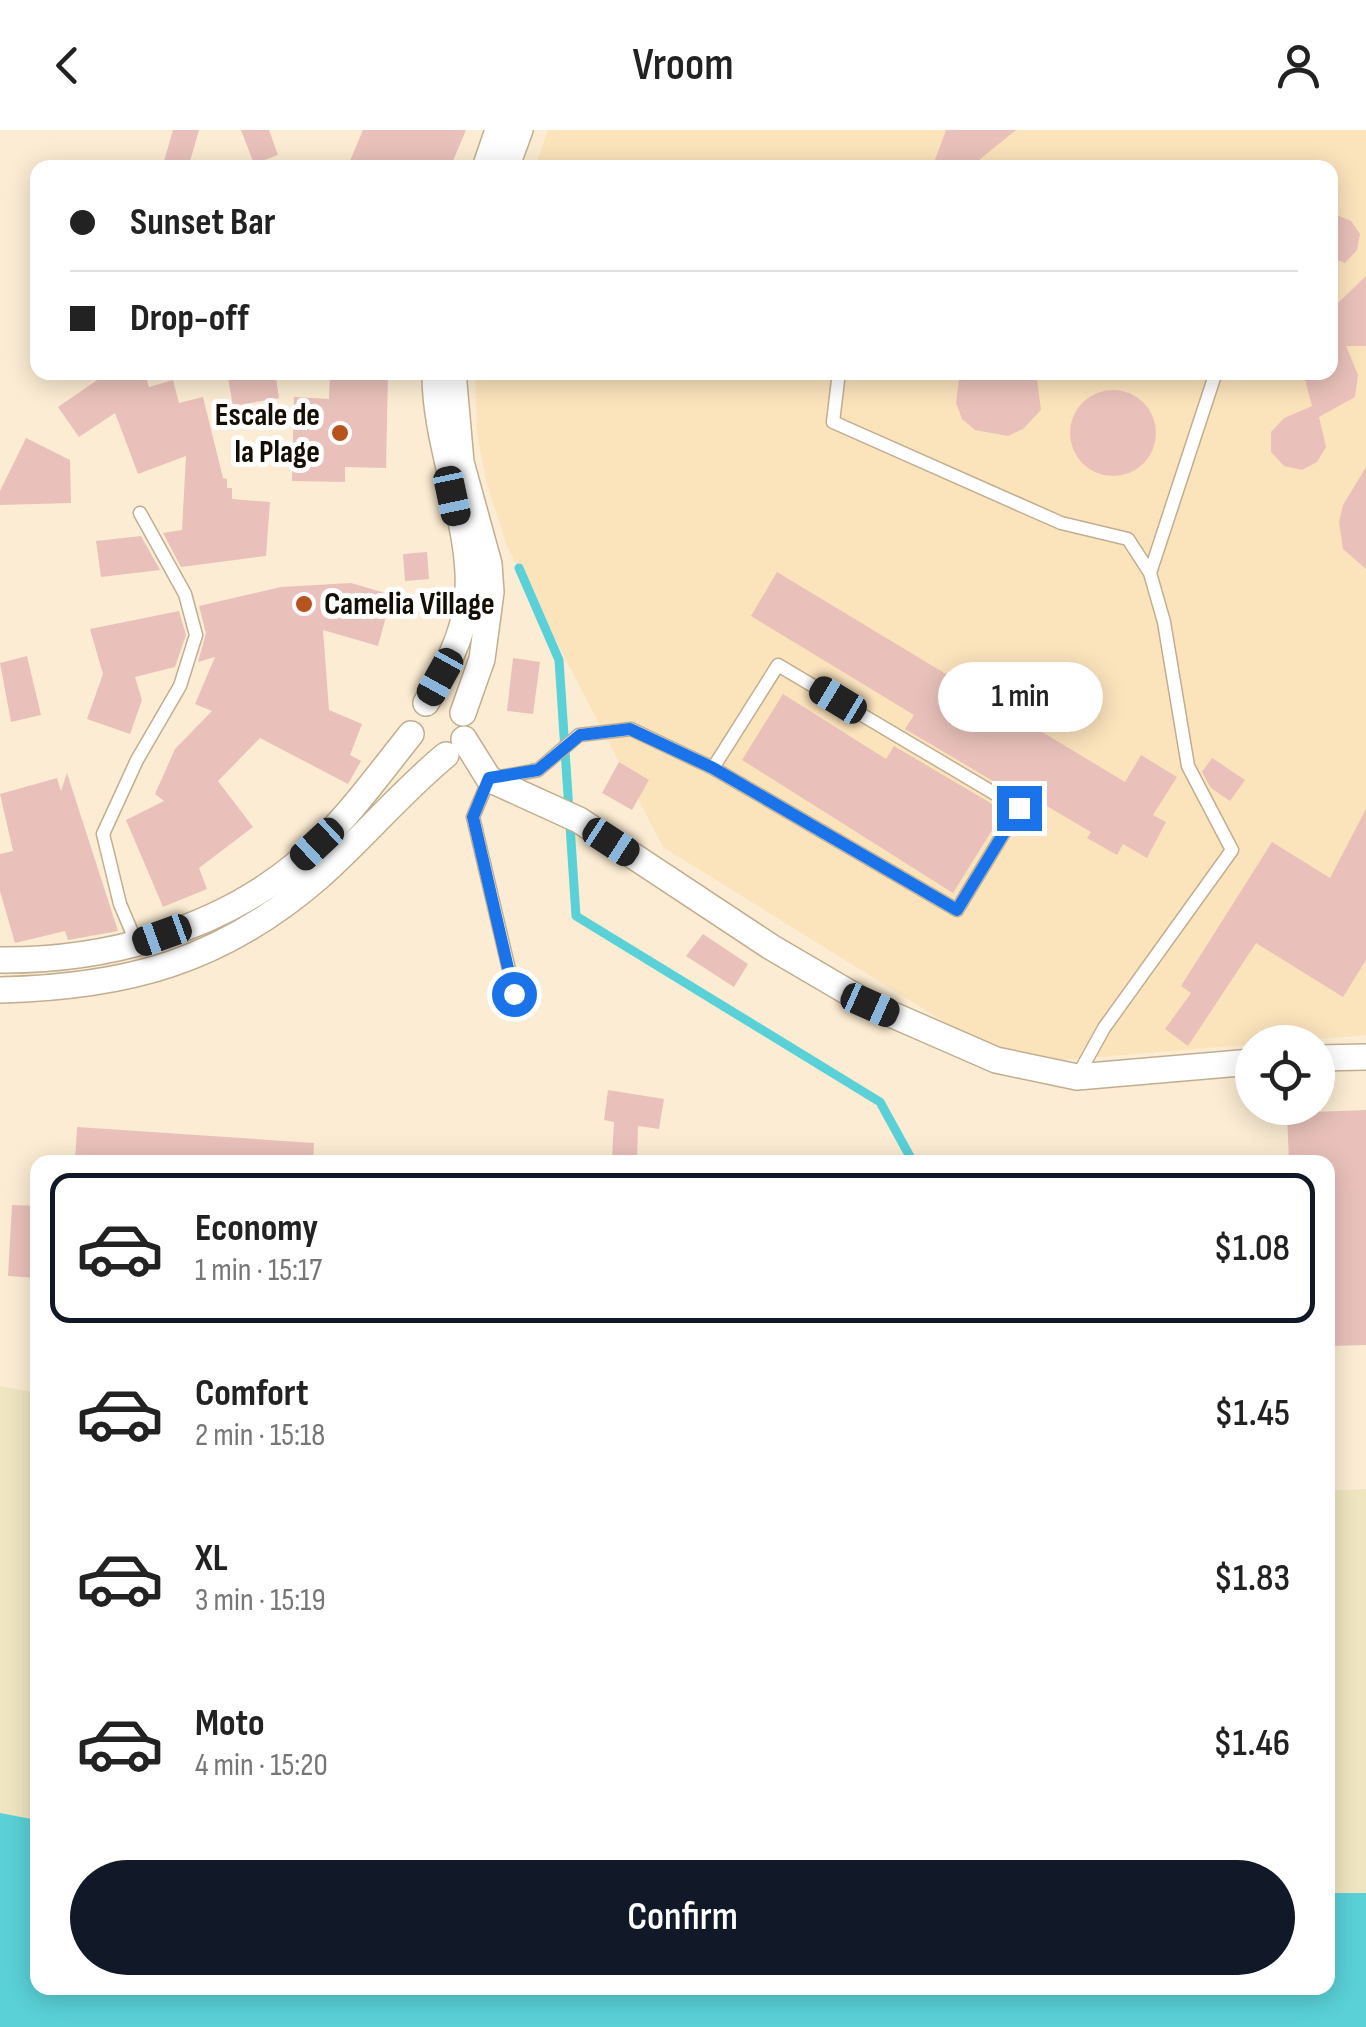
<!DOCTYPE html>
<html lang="en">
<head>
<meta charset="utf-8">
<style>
  body { margin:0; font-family:"Sofia Sans Condensed",sans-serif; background:#f6f6f6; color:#222; height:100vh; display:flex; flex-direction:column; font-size:38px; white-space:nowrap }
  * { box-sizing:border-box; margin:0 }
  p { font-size:32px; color:#767676 }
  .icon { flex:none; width:55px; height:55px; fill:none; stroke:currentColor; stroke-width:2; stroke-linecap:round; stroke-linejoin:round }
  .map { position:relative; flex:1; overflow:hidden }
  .sheet { position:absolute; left:30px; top:1025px; width:1305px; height:840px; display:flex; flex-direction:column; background:#fff; border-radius:20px; box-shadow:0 5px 25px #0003 }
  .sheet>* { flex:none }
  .banner { position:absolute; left:30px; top:30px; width:1308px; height:220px; border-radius:20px; box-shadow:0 5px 25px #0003; display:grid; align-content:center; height:220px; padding:0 40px; background:#fff }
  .buttons { position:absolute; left:1235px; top:895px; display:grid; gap:20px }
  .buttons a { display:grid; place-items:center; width:100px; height:100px; border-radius:50%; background:#fff; box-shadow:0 5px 25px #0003; font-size:50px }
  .end { position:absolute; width:45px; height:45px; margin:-22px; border:12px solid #1a73e8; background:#fff; box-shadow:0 0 0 5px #fff }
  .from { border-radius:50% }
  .bubble { position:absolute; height:70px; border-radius:35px; background:#fff; box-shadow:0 5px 25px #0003; font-size:32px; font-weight:600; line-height:70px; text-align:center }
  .car { position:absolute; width:30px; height:60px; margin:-30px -15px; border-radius:12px; box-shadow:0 0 8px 2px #0007; background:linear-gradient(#222 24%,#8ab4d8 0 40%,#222 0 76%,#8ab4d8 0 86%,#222 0) }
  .banner b { display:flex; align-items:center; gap:35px; height:95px; font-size:38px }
  .banner b+b { border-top:2px solid #e0e0e0 }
  .banner i { width:25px; height:25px; background:#222 }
  ul { padding:18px 0 0; list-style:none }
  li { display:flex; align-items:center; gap:30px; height:150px; margin:0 20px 15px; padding:0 20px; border:5px solid transparent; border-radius:20px }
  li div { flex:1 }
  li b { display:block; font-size:38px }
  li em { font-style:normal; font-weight:600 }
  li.selected { border-color:#111827 }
  li>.icon { width:90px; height:90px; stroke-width:1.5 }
  .cta { display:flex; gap:20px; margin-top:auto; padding:20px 40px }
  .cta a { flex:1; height:115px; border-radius:60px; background:#111827; color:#fff; font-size:40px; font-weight:600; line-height:115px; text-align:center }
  header { display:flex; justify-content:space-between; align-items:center; height:130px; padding:0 40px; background:#fff; font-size:45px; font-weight:600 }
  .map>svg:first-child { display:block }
  .built { fill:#fbe3bc }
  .sand { fill:#efe5c0 }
  .water { fill:#59d1d7 }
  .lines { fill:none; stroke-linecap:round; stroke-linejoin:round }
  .stream { stroke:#59d1d7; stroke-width:9 }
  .building { fill:#e9c1ba }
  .lane-casing { stroke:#c1ae90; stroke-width:15 }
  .street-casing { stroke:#c1ae90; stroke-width:28 }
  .lane { stroke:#fff; stroke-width:12 }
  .street { stroke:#fff; stroke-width:25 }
  .route { stroke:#1a73e8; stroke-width:12 }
  .poi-dot { fill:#b7531e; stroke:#fff; stroke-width:4 }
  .labels { text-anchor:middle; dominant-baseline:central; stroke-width:10; stroke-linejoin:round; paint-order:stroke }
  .poi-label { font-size:32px; font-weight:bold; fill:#140e04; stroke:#fff; text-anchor:end }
</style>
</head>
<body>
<header><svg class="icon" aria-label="back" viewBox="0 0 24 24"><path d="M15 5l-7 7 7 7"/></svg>Vroom<svg class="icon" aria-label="person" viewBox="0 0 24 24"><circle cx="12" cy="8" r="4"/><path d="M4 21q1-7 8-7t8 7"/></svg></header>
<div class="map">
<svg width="1366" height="1897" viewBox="0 0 1366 1897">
  <rect width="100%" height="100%" fill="#fcecd3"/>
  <path class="built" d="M548 0H1366V905L1012 934 663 717 507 416 486 351 477 303 475 243 1330 242V38L535 37Z"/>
  <path class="sand" d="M0 1256 37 1263V1690L0 1683Z
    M1366 1359V1763H1328V1361Z"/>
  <path class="water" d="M0 1683 37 1690 38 1858H1328V1763H1366V1897H0Z"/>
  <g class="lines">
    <path class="stream" d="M519 438 559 530 576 786 880 972 913 1032"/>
  </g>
  <path class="building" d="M173 0H199L188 38H162Z
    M241 0H269L278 25 254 34Z
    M363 0H466L450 38H347Z
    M946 0H1016L969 38H932Z
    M1330 82 1351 91 1360 104 1357 120 1345 133 1330 127Z
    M1366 146V216H1346L1358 245 1355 267 1319 287 1326 317 1317 332 1302 340 1284 336 1271 322V302L1284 288 1312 276 1303 242H1330V179L1335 190 1338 173Z
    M109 242H144L149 257 173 250 179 273 203 267 223 348 227 349V358H232V369L270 372 266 426 181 437 163 403 182 400 186 326 138 344 115 283 79 307 58 277Z
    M227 242H275L279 268 233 276Z
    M355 242H388L386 338 345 337V352L292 351 294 267 329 269 330 244Z
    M960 242H1036L1041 280 1023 299 1008 306 975 300 962 289 956 273Z
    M1070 303a43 43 0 1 1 86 0a43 43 0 1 1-86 0Z
    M26 308 70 330 71 373 0 375V361Z
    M1366 337V439L1343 419 1339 392 1343 375Z
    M141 406 160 440 101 447 96 411Z
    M427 422 429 449 405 451 403 424Z
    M777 442 1125 652 1141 625 1177 647 1153 685 1166 692 1147 728 1123 714 1117 725 1087 708 1091 702 1018 659 1015 664 905 599 914 585 751 486Z
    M351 453 392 465 378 516 323 500 329 580 362 594 350 625 361 631 348 654 260 608 218 651 253 697 199 738 207 759 163 777 126 690 164 671 155 664 175 619 212 581 195 574 215 527 198 532 206 503 199 476 281 457Z
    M179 481 186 505 175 537 135 547 142 570 130 604 87 589 103 544 90 499Z
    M27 526 41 585 11 592 0 533Z
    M513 528 540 532 533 584 507 581Z
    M783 564 886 629 894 616 1004 681 953 763 742 630Z
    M1212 628 1245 650 1230 671 1211 658 1202 642Z
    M619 632 649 650 632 680 602 663Z
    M67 643 118 801 68 810 65 801 15 813 0 761V724L13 721 0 664 57 648 61 661Z
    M1366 679V830L1343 867 1256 813 1188 916 1165 899 1191 863 1181 856 1272 712 1330 748Z
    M703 804 748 834 734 857 686 826Z
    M608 960 664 969 659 999 638 996 637 1029 612 1028 614 992 604 990Z
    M1366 980V1215L1328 1216V1032H1289L1287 983Z
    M77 997 314 1013 313 1032H75Z
    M12 1075 38 1076V1148L8 1146Z"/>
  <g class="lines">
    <defs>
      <path id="lane" d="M839 242 833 292 1061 393 1128 409 1150 443 1164 492 1188 636 1232 720 1104 898 1077 947
        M1150 443 1216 242
        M137 814 120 774 103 704 137 630 180 556 196 505 185 464 140 383
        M515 865 473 687 489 649 538 640 579 605 631 599 713 638 957 780 1019 678 778 535 713 638"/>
      <path id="street" d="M485 38 498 0
        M506 38 520 0
        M453 242 461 332 489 434 491 462 482 529 463 583
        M426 573C444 541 462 510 467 473 476 402 434 318 435 242
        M464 609 489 649 579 690 771 817 870 875 996 930 1077 947 1252 932
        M0 830C103 831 213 802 294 736 340 699 374 650 411 604
        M0 860C126 857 221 832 319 747 363 708 401 662 446 625
        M1318 928 1366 927"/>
    </defs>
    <use href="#lane" class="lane-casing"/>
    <use href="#street" class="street-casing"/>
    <use href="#lane" class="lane"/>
    <use href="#street" class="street"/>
  </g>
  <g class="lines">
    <path class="route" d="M514 864 473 687 489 648 538 640 580 605 630 599 713 638 957 780 1019 678"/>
  </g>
  <g class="poi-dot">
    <circle cx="340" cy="303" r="10"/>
    <circle cx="304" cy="474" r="10"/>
  </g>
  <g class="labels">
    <g class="poi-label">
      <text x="320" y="285">Escale de<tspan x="320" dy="37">la Plage</tspan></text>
      <text x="324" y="474" text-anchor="start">Camelia Village</text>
    </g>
  </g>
</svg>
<div class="buttons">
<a><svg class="icon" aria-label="locate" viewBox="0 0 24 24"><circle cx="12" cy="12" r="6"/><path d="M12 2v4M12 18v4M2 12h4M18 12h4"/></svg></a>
</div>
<i class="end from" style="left:514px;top:864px"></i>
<i class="end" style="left:1019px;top:678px"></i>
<div class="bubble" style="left:938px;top:532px;width:165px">1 min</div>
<i class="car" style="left:452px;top:366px;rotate:168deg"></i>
<i class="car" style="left:440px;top:547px;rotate:209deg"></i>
<i class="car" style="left:838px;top:570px;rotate:301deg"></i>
<i class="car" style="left:611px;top:712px;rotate:123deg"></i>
<i class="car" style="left:317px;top:714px;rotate:227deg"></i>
<i class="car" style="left:162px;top:805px;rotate:250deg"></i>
<i class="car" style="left:870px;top:875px;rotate:114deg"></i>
<div class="banner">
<b><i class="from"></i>Sunset Bar</b>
<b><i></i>Drop-off</b>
</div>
<section class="sheet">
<ul>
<li class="selected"><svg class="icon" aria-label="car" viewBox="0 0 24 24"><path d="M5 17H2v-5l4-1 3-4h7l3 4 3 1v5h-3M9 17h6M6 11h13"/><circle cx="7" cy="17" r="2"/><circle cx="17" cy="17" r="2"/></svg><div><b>Economy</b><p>1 min · 15:17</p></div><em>$1.08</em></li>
<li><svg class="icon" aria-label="car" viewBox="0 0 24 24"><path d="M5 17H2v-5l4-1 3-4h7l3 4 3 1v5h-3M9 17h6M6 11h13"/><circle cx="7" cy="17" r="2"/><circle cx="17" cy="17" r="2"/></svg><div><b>Comfort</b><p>2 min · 15:18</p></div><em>$1.45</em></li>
<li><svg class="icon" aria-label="car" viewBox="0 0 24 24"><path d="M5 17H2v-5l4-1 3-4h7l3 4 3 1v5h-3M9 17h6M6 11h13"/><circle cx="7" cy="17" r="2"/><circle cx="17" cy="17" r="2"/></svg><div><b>XL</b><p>3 min · 15:19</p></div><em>$1.83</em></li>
<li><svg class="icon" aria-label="car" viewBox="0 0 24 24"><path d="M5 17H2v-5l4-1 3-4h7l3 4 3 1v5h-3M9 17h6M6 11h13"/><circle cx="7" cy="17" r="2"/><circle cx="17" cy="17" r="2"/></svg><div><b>Moto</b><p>4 min · 15:20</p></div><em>$1.46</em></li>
</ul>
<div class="cta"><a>Confirm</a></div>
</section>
</div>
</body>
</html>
